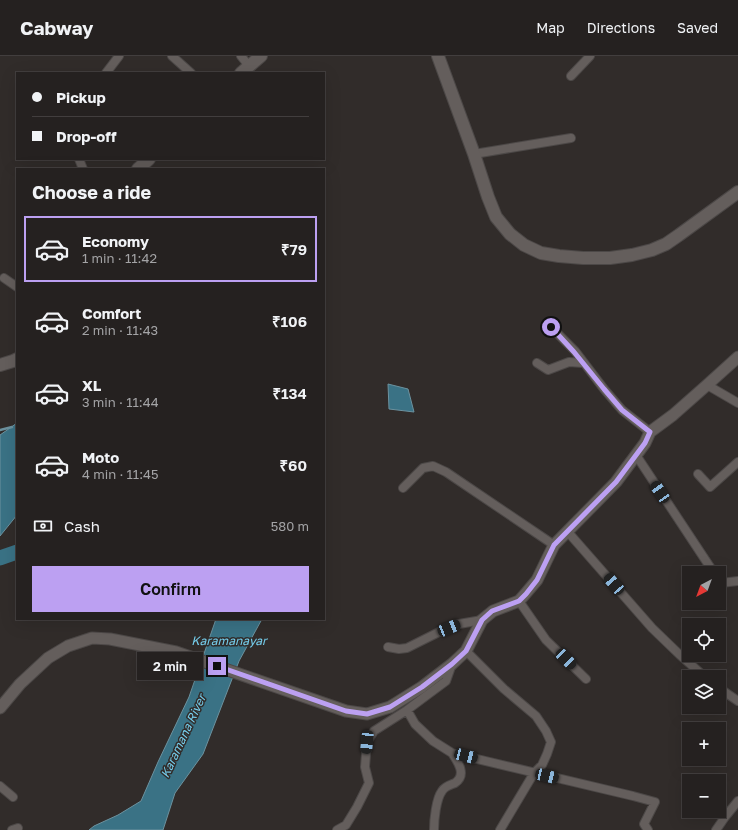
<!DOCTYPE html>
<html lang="en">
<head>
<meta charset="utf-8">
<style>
  body { margin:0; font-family:"Golos Text",sans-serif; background:#2d2929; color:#f1f3f6; height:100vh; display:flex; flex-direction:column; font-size:15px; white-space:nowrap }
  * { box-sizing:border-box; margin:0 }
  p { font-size:13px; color:#a3a3a5 }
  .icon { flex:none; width:22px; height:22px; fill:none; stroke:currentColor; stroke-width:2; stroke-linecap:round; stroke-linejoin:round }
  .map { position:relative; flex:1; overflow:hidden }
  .panel { position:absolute; left:16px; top:112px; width:309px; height:452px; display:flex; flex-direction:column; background:#252120; border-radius:0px; box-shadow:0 4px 16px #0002,0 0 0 1px #423e3e }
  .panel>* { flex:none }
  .hud { position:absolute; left:16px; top:16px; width:309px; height:88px; border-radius:0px; box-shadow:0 4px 16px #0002,0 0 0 1px #423e3e; display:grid; align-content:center; height:88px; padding:0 16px; background:#252120 }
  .needle { width:26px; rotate:221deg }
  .tools { position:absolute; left:682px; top:510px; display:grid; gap:8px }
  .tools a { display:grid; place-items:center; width:44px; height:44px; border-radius:0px; background:#252120; box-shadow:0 4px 16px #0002,0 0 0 1px #423e3e; font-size:20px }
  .end { position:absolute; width:18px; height:18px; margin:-9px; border:5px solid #bca0f2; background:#111; box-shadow:0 0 0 2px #111 }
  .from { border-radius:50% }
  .bubble { position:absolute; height:28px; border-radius:0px; background:#252120; box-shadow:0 4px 16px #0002,0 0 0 1px #423e3e; font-size:13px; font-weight:600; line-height:28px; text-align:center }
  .car { position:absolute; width:12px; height:24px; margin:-12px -6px; border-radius:5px; box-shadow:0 0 3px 1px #0007; background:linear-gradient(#222 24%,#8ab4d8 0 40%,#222 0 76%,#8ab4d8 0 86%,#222 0) }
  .hud b { display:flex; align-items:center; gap:14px; height:38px; font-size:15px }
  .hud b+b { border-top:1px solid #423e3e }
  .hud i { width:10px; height:10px; background:#f1f3f6 }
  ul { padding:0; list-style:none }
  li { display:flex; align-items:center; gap:12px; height:66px; margin:0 8px 6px; padding:0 8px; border:2px solid transparent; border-radius:0px }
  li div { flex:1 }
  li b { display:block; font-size:15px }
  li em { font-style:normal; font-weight:600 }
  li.active { border-color:#bca0f2 }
  li>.icon { width:36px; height:36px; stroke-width:1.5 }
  h2 { padding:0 16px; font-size:18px; line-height:48px }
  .pay { display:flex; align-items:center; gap:10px; height:44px; padding:0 16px; font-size:15px }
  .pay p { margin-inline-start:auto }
  .primary-button { display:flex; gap:8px; margin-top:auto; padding:8px 16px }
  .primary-button a { flex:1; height:46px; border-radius:0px; background:#bca0f2; color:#111; font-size:16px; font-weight:600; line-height:46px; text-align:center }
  header { display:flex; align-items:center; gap:24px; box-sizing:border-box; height:56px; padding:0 20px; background:#252120; border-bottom:1px solid #423e3e }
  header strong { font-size:19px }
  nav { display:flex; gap:22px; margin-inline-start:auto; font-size:14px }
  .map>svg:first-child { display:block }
  .water { fill:#3a7285; stroke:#6c929f }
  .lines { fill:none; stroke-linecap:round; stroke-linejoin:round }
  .stream { stroke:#6c929f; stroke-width:2.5 }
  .river { stroke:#3a7285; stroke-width:15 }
  .minor-casing { stroke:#4c4847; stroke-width:10 }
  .tertiary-casing { stroke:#4c4847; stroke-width:13 }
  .secondary-casing { stroke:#4c4847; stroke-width:14 }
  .minor { stroke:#645e5c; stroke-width:8 }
  .tertiary { stroke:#645e5c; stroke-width:11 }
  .secondary { stroke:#645e5c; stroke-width:12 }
  .route { stroke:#bca0f2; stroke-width:5 }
  .labels { text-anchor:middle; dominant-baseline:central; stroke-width:3; stroke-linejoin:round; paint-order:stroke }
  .water-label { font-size:12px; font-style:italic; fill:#76cfee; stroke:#312c2a }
</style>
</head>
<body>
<header>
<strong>Cabway</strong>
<nav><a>Map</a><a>Directions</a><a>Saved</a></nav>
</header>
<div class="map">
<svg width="738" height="774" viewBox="0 0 738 774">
  <rect width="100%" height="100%" fill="#312c2a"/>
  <path class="water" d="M388 328 408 333 414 356 389 353Z
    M17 367V459L0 480V379Z
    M216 563H262L239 605 203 698 175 737 163 774H89L94 770 118 759 141 745 158 706 189 641Z"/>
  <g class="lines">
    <path class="stream" d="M0 374 12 371"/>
    <path class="river" d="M0 502 17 496"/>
    <defs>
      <path id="minor" d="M172 0 191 17
        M241 0 249 10
        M106 17 119 0
        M571 20 590 0
        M474 98 571 82
        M79 103 83 113
        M4 222 17 231
        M551 271 575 295 604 333 622 354 650 376
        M537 307 548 314 569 306 583 307
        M707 329 738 347
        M636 399 714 517
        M698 418 710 431 738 406
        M403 432 423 412 433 410 446 416 554 489
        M567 475 652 572 680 599 705 621
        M721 527 738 525
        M519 545 546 584 586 623
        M388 591 399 593 407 592 439 576 459 568 482 564
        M466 595 504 633 536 660 546 675 551 686 547 698 542 709 534 717 500 774
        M452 608 446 625 407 654 415 668 433 685 452 697 633 740 655 746 644 768 648 774
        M719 632 738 645
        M0 730 13 741
        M12 774 18 772
        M337 774 346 769 357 751 369 727 365 711 367 686 374 675 407 654
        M434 774C434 764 436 743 442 735 445 730 450 729 455 727 467 719 458 706 452 697
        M716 774 725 761 738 745"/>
      <path id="tertiary" d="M0 652 20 628 48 602 68 590 92 582 110 583 176 596 346 655 367 658 390 651 422 631 452 608 466 595 482 564 493 555 519 545 526 537 537 524 554 489 616 426 645 387 650 376 673 359 707 329 738 301"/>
      <path id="secondary" d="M438 0 474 98 488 141 496 161 510 178 524 189 541 197 559 200 583 202H610L632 199 652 194 666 188 679 179 738 136
        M241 17 261 0
        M138 113 149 103
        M0 309 13 305 17 303"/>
    </defs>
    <use href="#minor" class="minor-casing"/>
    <use href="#tertiary" class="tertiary-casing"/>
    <use href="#secondary" class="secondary-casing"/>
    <use href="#minor" class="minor"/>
    <use href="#tertiary" class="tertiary"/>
    <use href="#secondary" class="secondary"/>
  </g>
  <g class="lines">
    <path class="route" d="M217 610 346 655 367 658 390 651 422 631 452 608 466 595 482 564 492 555 519 545 526 538 537 524 554 489 616 426 645 387 650 376 622 354 604 333 574 296 551 271"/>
  </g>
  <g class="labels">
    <g class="water-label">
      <text x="229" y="584">Karamanayar</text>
      <text transform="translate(183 680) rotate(-65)">Karamana River</text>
    </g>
  </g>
</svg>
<div class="tools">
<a><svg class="needle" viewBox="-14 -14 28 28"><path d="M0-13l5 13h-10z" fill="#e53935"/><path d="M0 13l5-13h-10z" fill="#a3a3a5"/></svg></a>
<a><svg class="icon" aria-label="locate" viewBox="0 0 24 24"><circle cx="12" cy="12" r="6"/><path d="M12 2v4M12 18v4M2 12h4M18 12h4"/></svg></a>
<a><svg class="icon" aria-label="layers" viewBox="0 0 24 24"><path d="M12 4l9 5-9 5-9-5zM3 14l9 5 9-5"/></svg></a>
<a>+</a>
<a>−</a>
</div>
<i class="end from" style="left:551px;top:271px"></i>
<i class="end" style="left:217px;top:610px"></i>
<div class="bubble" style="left:137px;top:596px;width:66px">2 min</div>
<i class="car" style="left:660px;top:436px;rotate:326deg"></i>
<i class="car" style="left:614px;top:528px;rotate:319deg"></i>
<i class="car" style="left:449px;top:572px;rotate:68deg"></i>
<i class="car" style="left:566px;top:603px;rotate:135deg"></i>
<i class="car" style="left:367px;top:686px;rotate:186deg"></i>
<i class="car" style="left:466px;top:700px;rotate:104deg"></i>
<i class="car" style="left:547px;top:720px;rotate:103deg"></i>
<div class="hud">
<b><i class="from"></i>Pickup</b>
<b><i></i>Drop-off</b>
</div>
<section class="panel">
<h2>Choose a ride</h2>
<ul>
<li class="active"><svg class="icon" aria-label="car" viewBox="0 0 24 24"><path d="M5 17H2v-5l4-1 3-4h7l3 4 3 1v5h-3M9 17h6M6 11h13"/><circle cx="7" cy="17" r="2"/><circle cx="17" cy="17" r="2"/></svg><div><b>Economy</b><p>1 min · 11:42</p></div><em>₹79</em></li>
<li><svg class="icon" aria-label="car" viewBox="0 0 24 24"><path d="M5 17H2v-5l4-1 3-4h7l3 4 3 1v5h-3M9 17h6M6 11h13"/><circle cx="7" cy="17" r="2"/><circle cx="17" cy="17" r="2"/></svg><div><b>Comfort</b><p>2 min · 11:43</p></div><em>₹106</em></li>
<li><svg class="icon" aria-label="car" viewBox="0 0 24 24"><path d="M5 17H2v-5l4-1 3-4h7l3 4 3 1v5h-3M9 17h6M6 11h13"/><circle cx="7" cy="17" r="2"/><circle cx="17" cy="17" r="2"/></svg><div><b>XL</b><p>3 min · 11:44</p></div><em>₹134</em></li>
<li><svg class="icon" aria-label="car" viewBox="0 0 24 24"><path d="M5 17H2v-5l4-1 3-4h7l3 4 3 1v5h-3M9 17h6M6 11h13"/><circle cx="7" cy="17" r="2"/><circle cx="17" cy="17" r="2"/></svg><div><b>Moto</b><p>4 min · 11:45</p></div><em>₹60</em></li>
</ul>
<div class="pay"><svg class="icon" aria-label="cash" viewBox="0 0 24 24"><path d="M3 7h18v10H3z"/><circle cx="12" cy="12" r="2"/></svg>Cash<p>580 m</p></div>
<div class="primary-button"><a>Confirm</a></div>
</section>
</div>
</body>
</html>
